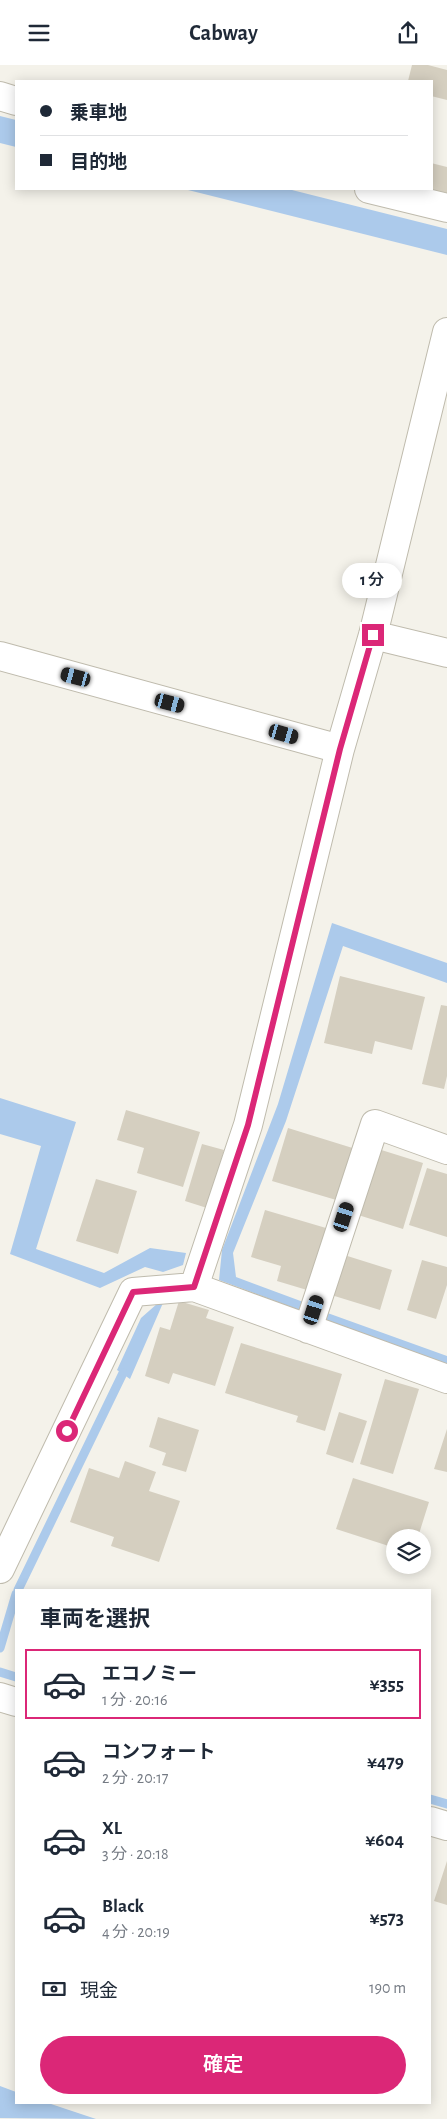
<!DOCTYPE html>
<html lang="ja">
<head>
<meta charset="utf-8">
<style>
  body { margin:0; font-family:"Alegreya Sans","Noto Sans JP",sans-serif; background:#f2f2f3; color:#1f2937; height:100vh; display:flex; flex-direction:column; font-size:19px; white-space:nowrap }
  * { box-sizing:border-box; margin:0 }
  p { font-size:16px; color:#747a83 }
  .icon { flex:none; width:28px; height:28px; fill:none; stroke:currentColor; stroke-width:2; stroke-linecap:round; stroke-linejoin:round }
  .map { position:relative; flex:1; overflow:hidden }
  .side { position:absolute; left:15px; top:1524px; width:416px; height:515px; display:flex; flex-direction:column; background:#fff; border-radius:0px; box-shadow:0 2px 12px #0003 }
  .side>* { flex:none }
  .hud { position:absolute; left:15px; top:15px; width:418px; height:110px; border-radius:0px; box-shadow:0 2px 12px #0003; display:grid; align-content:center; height:110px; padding:0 25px; background:#fff }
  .controls { position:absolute; left:386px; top:1464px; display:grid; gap:10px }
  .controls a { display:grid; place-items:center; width:45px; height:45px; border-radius:50%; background:#fff; box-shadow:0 2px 12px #0003; font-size:25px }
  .end { position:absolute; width:22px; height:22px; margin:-11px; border:6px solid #db2777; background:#fff; box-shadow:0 0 0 2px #fff }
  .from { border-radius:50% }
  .bubble { position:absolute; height:35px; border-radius:18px; background:#fff; box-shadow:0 2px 12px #0003; font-size:16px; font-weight:600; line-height:35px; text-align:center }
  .car { position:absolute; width:15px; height:30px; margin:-15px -8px; border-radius:6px; box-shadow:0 0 4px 1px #0007; background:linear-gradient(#222 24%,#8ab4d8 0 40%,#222 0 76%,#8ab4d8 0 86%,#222 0) }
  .hud b { display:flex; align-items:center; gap:18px; height:48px; font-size:19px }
  .hud b+b { border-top:1px solid #e0e1e3 }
  .hud i { width:12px; height:12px; background:#1f2937 }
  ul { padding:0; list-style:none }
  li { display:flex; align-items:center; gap:15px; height:70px; margin:0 10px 8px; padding:0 15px; border:2px solid transparent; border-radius:0px }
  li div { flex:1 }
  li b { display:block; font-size:19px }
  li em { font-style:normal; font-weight:600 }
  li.current { border-color:#db2777 }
  li>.icon { width:45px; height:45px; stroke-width:1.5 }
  h2 { padding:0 25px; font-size:22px; line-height:60px }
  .pay { display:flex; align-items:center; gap:12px; height:55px; padding:0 25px; font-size:19px }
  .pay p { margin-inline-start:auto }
  .primary-button { display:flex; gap:10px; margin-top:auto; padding:10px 25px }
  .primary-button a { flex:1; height:58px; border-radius:30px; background:#db2777; color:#fff; font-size:20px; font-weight:600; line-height:58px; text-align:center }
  header { display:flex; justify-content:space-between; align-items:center; height:65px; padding:0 25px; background:#fff; font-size:22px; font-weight:600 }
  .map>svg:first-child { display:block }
  .water { fill:#accaeb }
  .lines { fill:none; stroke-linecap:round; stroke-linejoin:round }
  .stream { stroke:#accaeb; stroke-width:9 }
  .building { fill:#d5cfc0 }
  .minor-casing { stroke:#bfbbad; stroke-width:30 }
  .minor { stroke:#fff; stroke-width:28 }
  .route { stroke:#db2777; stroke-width:6 }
</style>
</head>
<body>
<header><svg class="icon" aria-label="menu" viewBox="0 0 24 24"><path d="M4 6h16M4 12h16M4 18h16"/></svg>Cabway<svg class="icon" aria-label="share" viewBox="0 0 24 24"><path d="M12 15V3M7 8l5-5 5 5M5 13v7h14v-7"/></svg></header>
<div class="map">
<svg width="447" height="2054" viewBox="0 0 447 2054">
  <rect width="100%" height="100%" fill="#f4f2ea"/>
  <path class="water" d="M0 51 16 55V82L0 78Z
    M184 124H288L447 164V190Z
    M332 858 447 898V918L343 881 286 1056 233 1188 236 1212 306 1238 302 1246 219 1215 222 1185 278 1039Z
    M0 1033 76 1057 36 1184 104 1208 150 1183 186 1188 183 1200 163 1207 145 1202 100 1223 10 1189 41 1081 0 1069Z
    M166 1231 130 1314 117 1305 141 1253Z
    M322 1246 447 1291V1299L322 1254Z
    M0 2021 16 2027V2038H48L96 2054 0 2053Z"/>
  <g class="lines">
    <path class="stream" d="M18 1525 123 1308
      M0 1583 16 1529
      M0 1607 16 1612
      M430 1734 447 1739"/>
  </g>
  <path class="building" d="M412 0H428L447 5V35L431 31V16H408Z
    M431 98 447 102V132L417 124H431Z
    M340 911 425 932 412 985 375 976 372 989 324 978Z
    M441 940 447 941V1011L444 1024 422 1019Z
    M126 1045 200 1067 183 1122 137 1108 144 1083 117 1075Z
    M288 1063 359 1085 343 1137 272 1116Z
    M202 1079 224 1085 207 1143 185 1136Z
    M375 1083 423 1098 403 1164 355 1149Z
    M427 1103 447 1109V1172L409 1160Z
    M96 1114 137 1126 118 1189 76 1176Z
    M265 1145 326 1163 307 1225 277 1216 281 1201 251 1192Z
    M341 1189 392 1205 380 1245 328 1229Z
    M422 1195 447 1202V1220L436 1254 407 1245Z
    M179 1236 209 1245 206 1253 234 1262 215 1321 173 1308 169 1319 145 1311 160 1262 170 1265Z
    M241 1278 342 1309 325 1366 296 1357 298 1351 225 1328Z
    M385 1314 419 1324 393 1409 360 1399Z
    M339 1347 367 1356 353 1398 326 1389Z
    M158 1352 199 1365 186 1407 162 1400 166 1388 149 1382Z
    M447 1364V1407L434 1404Z
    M125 1396 156 1407 149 1426 180 1436 159 1497 111 1481 114 1472 70 1457 89 1403 119 1413Z
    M353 1413 429 1437 418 1472H395V1483L336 1464Z
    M447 1796V1840L434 1836Z"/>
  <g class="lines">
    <defs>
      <path id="minor" d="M0 31 16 36
        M369 124 447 143
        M373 570 447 588
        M0 591 340 684
        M194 1222 248 1060 340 684 373 570 447 267
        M308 1264 375 1059 447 1085
        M0 1504 133 1227 194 1222 447 1314
        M0 1632 16 1637
        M430 1756 447 1761"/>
    </defs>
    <use href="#minor" class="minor-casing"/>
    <use href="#minor" class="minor"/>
  </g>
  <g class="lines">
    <path class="route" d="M67 1366 133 1227 194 1222 248 1060 340 684 373 570"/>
  </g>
</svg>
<div class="controls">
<a><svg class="icon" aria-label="layers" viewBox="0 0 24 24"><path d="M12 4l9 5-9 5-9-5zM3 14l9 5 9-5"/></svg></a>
</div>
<i class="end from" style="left:67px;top:1366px"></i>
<i class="end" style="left:373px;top:570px"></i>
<div class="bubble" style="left:342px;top:498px;width:60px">1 分</div>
<i class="car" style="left:76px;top:612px;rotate:285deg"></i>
<i class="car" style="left:170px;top:638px;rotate:105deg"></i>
<i class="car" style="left:284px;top:669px;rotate:106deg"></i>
<i class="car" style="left:344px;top:1152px;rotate:18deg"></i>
<i class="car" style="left:314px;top:1245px;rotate:18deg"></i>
<div class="hud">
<b><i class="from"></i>乗車地</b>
<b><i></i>目的地</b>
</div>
<section class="side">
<h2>車両を選択</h2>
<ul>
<li class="current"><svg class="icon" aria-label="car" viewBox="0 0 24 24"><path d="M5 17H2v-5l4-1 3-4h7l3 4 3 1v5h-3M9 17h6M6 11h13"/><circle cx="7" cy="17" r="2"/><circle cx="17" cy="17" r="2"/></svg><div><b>エコノミー</b><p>1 分 · 20:16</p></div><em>¥355</em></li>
<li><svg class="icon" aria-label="car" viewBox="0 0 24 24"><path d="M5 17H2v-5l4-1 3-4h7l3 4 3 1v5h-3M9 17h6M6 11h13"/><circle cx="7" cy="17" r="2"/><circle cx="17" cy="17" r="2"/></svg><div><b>コンフォート</b><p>2 分 · 20:17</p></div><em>¥479</em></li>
<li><svg class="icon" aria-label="car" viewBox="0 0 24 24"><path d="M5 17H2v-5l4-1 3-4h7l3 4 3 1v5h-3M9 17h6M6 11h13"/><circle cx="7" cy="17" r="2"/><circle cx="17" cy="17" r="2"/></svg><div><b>XL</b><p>3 分 · 20:18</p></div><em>¥604</em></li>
<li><svg class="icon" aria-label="car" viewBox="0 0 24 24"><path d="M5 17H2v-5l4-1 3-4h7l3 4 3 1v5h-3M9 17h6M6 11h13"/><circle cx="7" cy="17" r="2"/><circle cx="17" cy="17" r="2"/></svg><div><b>Black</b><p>4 分 · 20:19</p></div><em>¥573</em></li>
</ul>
<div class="pay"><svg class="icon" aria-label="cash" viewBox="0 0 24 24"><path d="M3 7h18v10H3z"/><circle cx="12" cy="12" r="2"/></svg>現金<p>190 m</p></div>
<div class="primary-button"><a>確定</a></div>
</section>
</div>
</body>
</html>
